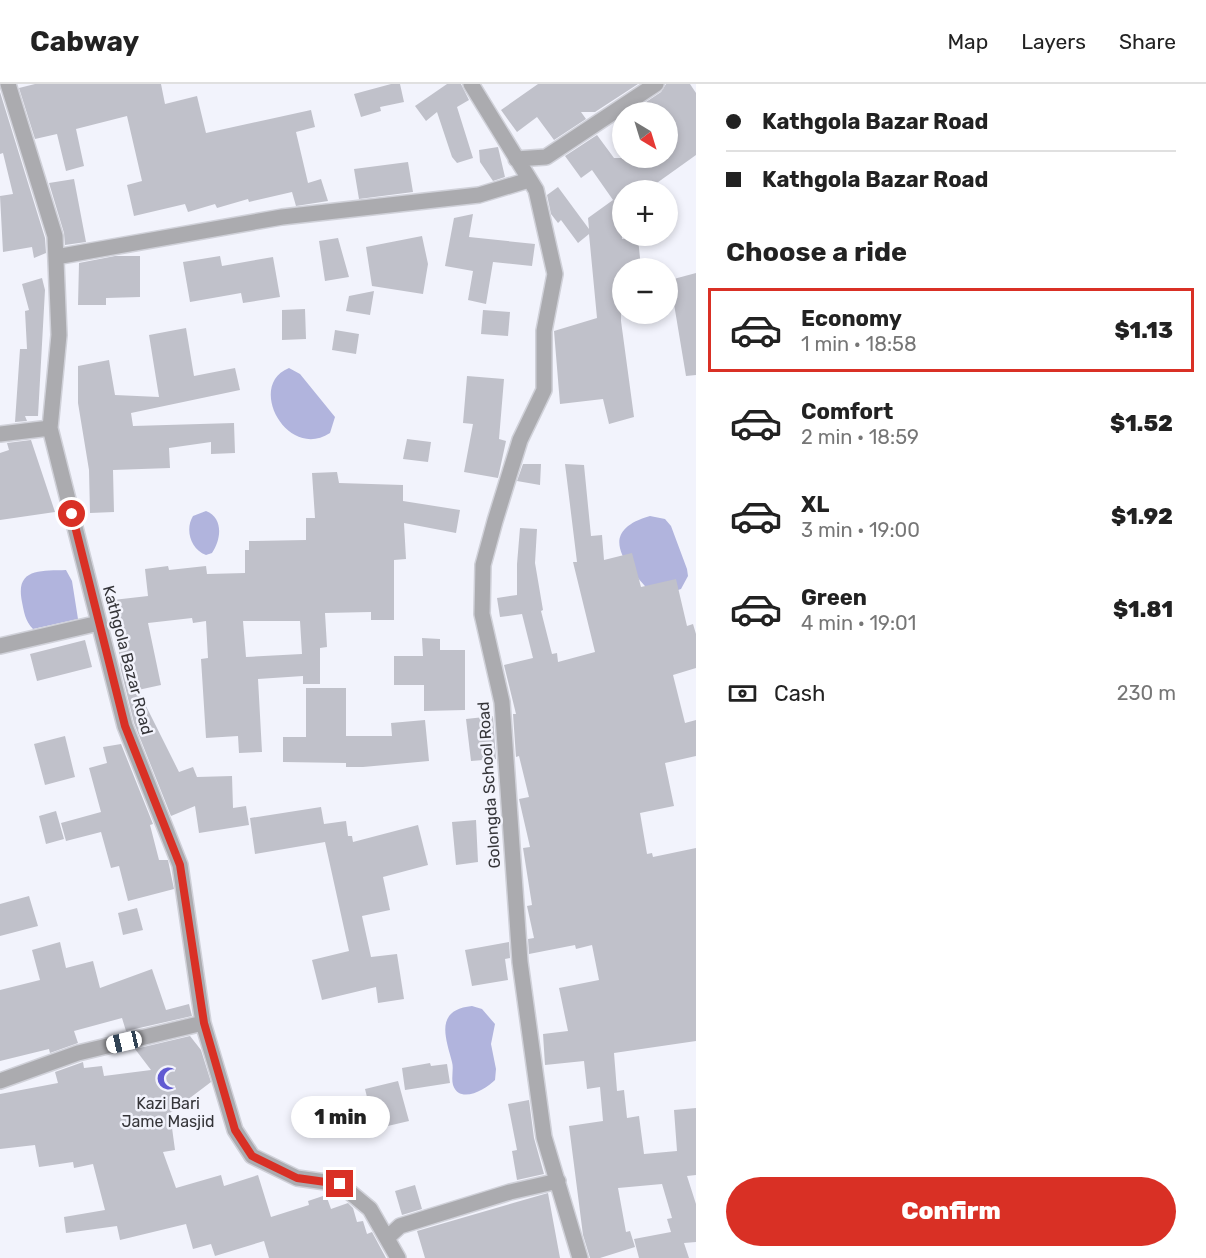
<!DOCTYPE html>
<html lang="en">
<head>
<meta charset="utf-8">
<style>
  body { margin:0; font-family:Rubik,sans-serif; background:#f2f2f2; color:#222; height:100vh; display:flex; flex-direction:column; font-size:22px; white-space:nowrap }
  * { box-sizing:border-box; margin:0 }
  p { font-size:20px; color:#767676 }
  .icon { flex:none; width:33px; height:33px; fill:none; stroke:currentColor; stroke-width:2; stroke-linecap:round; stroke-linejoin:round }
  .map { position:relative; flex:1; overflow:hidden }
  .panel { display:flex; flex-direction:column; background:#fff; width:510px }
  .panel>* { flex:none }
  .banner { display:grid; align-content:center; height:132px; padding:0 30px; background:#fff }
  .needle { width:39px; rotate:142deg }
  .buttons { position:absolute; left:612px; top:18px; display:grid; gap:12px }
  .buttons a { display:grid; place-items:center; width:66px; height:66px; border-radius:50%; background:#fff; box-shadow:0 3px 9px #0003; font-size:30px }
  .end { position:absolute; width:27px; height:27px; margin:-14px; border:8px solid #d93025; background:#fff; box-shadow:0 0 0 3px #fff }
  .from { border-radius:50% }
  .bubble { position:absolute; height:42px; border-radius:21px; background:#fff; box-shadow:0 3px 9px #0003; font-size:20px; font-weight:800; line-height:42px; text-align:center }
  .car { position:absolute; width:18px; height:36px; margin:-18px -9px; border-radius:8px; box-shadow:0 0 4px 2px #0007; background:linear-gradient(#fff 24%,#345 0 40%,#fff 0 76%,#345 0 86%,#fff 0) }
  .banner b { display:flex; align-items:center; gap:21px; height:57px; font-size:22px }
  .banner b+b { border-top:2px solid #e0e0e0 }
  .banner i { width:15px; height:15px; background:#222 }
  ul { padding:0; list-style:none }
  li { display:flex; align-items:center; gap:18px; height:84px; margin:0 12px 9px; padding:0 18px; border:3px solid transparent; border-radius:0px }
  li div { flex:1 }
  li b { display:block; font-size:22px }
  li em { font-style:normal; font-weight:800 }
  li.selected { border-color:#d93025 }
  li>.icon { width:54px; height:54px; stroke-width:1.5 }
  h2 { padding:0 30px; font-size:27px; line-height:72px }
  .pay { display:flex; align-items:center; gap:15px; height:66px; padding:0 30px; font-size:22px }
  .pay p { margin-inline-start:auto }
  .button { display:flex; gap:12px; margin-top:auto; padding:12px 30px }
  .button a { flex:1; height:69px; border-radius:36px; background:#d93025; color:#fff; font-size:24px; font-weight:800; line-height:69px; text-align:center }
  header { display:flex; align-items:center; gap:36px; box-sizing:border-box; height:84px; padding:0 30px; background:#fff; border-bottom:2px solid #e0e0e0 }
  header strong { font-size:28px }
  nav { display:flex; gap:33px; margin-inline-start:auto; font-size:21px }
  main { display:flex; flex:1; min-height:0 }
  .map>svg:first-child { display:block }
  .water { fill:#b1b4dd }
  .building { fill:#c0c1ca; fill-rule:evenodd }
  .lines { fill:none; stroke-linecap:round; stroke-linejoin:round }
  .minor-casing { stroke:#d0d1d9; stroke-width:18 }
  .minor { stroke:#ababaf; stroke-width:15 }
  .route { stroke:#d93025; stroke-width:8 }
  .labels { text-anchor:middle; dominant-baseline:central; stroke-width:5; stroke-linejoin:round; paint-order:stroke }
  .street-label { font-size:16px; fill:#353539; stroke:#f2f3fc }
  .poi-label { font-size:16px; fill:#353539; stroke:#f2f3fc }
</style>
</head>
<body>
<header>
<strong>Cabway</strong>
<nav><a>Map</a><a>Layers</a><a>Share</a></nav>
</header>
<main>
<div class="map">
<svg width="696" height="1174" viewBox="0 0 696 1174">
  <rect width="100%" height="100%" fill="#f2f3fc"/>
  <path class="water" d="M289 284 300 290 335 333 330 349C287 377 246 301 289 284Z
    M206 427C224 434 221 456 212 469L206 471C190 465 185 445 193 432Z
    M650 432 665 435 671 442 687 485 688 492 681 505 664 511 652 510C627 482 594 448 650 432Z
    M66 486 72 497 78 535 33 545C25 537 24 528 22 518 15 484 40 487 66 486Z
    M472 922 482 925 495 940 491 960 496 985 495 996C486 1005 460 1021 453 1001 451 993 454 985 452 978 445 952 435 926 472 922Z"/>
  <path class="building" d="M35 0H161L165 20 197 12 206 49 311 26 315 43 296 48 308 99 321 95 328 117 296 122 292 108 249 118 248 115 217 124 215 120 188 128 185 120 134 132 127 101 142 97 127 32 76 45 84 82 66 87 57 50 35 55 19 4Z
    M391 0H400L404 18 380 23 381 27 361 33 354 10Z
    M447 0H461L469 16 457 23 473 74 457 79 452 73 437 28 426 37 415 22Z
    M538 0H638L595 28H581L586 35 554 56 537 33 517 48 501 26Z
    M666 0H690L696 9V71L647 106H622V155L638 154 641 184H622L621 237 634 333 609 340 603 315 560 320 554 247 597 234 589 150 578 159 561 136 558 139 551 130 547 111 558 103 589 145 588 134 613 116 592 86 581 94 565 72 597 51 614 74H668V28H631L661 8Z
    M0 8 45 154 46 169 34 174 32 163 3 168 0 112 13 110 3 69 0 70Z
    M498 63 505 93 493 97 480 78 479 66Z
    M408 78 413 108 359 115 354 85Z
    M74 95 86 158 65 161 64 149 49 99Z
    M473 130 469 153 535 160 532 182 493 178 486 220 468 216 473 187 445 182 454 134Z
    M422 152 428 180 423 210 372 202 366 163Z
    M338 154 349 193 325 197 319 157Z
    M115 172H140V213L106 214V221H78L79 179Z
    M220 172 222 182 273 173 280 213 243 219 241 209 190 218 183 178Z
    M696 189V291L686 292 670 196Z
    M42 194 45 206 38 332H25L27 337 15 338 20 265H27L25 227 29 226 22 200Z
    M374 207 370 231 346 227 349 212Z
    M305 225 306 255 282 256V226Z
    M483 226 510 228 508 252 481 250Z
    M186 244 194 292 235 284 240 306 131 329 133 342 234 339 235 369 211 370V358L169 364 170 384 113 386 114 428 90 429 89 386 78 319V282L109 276 115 311 159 313 149 251Z
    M335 246 359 250 356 270 332 266Z
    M467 292 504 295 499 355 506 357 498 394 464 388 473 340 463 339Z
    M407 355 431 358 428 378 403 375Z
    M31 356 55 428 0 436V369L9 366 7 359Z
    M523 380H541L540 401 517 397Z
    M565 380 584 381 591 452 602 451 604 476 632 469 641 503 676 495 687 542 693 540 696 550V584L673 591 685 639 696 636V672L665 679 674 722 640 729 647 770 652 769 653 773 696 764V957L614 969 617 1007 624 1006 627 1034 639 1032 644 1070 677 1067 674 1026 696 1024V1091L687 1092 696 1120V1158L684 1159 689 1174H639L634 1155 671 1148 667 1135 672 1134 662 1100 618 1104 626 1148 630 1147 635 1163 600 1174H590L583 1151 569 1042 603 1037 600 1003 587 1005 584 977 545 981 543 950 568 947 559 904 599 896 592 861 576 865 575 861 529 870 528 855 534 854 527 822 532 821 523 764 530 763 519 715 529 713 519 672 516 673 513 630H516L504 581 533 574 522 530 500 533 497 514 517 511V480L520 444 537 445 535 479 543 526 541 527 552 570 557 569 558 578 595 568 573 478H577Z
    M337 388 339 399 403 401V417L460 426 456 449 404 439 406 475 394 476V536H371V528L325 529 327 563 320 564V600H303V592L258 595 262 668 239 669 238 652 206 654 201 575 208 574 206 537 193 539 192 534 148 539 161 601 138 606 179 688 193 683 197 693 232 692 233 724 246 722 249 741 199 749 195 722 171 732 134 639 121 586 113 516 148 512 145 485 168 482 169 486 206 482 207 490 245 489V466H249V457L306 456V434H315L312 389ZM243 537H300L302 570 246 573Z
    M422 554 440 555V566H465V626L424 627V601H394V572H423Z
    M85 556 92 583 37 597 30 570Z
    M306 604H346V652H392L391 639 425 636 429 677 363 683H346V679L283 678V653H306Z
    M493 632 496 675 471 677 466 635Z
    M65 652 75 693 45 701 34 660Z
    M121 660 153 740 150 741 159 776H168L174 805 128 817 119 782 111 784 101 748 66 757 61 739 101 728 89 684 107 679 103 663Z
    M321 723 324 740 346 737 348 752H352L353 758 418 741 428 781 383 793 390 826 362 832 371 873 397 870 404 915 378 919 376 903 322 916 312 876 349 867 325 758 255 770 250 734Z
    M56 727 64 755 46 760 39 732Z
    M476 736 478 778 456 781 452 738Z
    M29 812 38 842 0 852V820Z
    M137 824 143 846 123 851 118 829Z
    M60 858 66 884 93 877 100 904 152 885 166 926 189 920 192 932 126 947 122 934 74 947 78 959 50 969 49 965 0 977V906L40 896 32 866Z
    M509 858 510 874 505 875 508 896 472 902 465 866Z
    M190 952 201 966 211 998 170 1029 175 1066 163 1068 176 1104 221 1091 224 1102 258 1091 271 1133 309 1121 308 1117 326 1111 331 1125 348 1119 353 1124 357 1138 363 1137 367 1150 372 1148 386 1174H269L264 1157 215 1172 211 1160 193 1165 186 1140 120 1156 117 1142 66 1149 64 1133 105 1126 93 1080 74 1084 73 1078 39 1083 35 1061 0 1065V1010L58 999 55 988 83 978 84 984 102 982 104 992 151 986 135 965Z
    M430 979 431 982 447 980 450 999 405 1006 402 984Z
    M398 997 409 1037 375 1045 365 1005Z
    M529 1016 534 1054 544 1090 517 1096 512 1067 517 1066 508 1020Z
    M415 1101 422 1125 402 1131 395 1107Z
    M548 1109 560 1174H425L417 1147Z"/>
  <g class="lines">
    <defs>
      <path id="minor" d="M8 0 55 152 59 251 50 344 125 642 180 781 203 939 235 1046 252 1072 297 1094 340 1100 370 1125 398 1174
        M471 0 536 106 555 190 544 247V306L520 356 495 437 483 481 482 530 502 618 520 878 544 1053 580 1174
        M516 75 546 73 656 0
        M56 173 282 133 479 111 529 96
        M0 350 50 344
        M0 562 99 539
        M0 997 78 969 203 939
        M387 1154 400 1142 510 1108 558 1097"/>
    </defs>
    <use href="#minor" class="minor-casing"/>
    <use href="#minor" class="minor"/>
  </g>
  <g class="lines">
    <path class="route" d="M72 430 125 642 180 781 204 939 235 1046 252 1072 297 1094 340 1100"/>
  </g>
  <defs>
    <symbol id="mosque-bare" viewBox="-9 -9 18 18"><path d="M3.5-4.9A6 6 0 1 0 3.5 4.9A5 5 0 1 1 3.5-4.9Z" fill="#615ad2" stroke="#f2f3fc" stroke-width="2.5" paint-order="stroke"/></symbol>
  </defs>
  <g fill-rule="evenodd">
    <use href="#mosque-bare" x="152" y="978" width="33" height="33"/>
  </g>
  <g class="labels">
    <g class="street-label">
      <text transform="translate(128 576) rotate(75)">Kathgola Bazar Road</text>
      <text transform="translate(489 701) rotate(-94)">Golongda School Road</text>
    </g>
    <g class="poi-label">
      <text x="168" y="1019">Kazi Bari<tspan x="168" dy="18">Jame Masjid</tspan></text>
    </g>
  </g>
</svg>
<div class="buttons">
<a><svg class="needle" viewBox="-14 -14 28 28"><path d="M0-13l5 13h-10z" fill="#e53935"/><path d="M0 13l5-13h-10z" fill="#767676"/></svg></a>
<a>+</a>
<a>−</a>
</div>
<i class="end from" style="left:72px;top:430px"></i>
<i class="end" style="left:340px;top:1100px"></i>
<div class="bubble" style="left:291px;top:1012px;width:99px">1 min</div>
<i class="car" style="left:124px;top:958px;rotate:257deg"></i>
</div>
<section class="panel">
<div class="banner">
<b><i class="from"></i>Kathgola Bazar Road</b>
<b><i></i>Kathgola Bazar Road</b>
</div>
<h2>Choose a ride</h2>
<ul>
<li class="selected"><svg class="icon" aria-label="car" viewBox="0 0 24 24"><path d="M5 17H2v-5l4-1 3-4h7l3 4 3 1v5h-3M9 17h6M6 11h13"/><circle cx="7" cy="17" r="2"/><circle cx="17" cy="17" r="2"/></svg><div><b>Economy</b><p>1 min · 18:58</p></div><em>$1.13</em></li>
<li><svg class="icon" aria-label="car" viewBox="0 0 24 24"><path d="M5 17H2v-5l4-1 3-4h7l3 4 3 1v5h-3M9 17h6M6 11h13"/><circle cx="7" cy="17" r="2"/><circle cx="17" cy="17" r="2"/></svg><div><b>Comfort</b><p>2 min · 18:59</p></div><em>$1.52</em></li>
<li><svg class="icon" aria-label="car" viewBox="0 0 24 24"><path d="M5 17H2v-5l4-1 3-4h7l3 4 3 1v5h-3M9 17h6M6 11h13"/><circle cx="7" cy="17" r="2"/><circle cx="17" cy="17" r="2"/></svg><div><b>XL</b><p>3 min · 19:00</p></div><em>$1.92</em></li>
<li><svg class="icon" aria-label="car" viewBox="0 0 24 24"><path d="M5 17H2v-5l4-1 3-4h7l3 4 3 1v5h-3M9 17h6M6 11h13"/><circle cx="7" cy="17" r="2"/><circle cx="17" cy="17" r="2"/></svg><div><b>Green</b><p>4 min · 19:01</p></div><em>$1.81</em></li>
</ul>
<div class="pay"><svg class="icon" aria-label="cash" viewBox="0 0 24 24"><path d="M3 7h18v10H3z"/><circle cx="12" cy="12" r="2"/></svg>Cash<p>230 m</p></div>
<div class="button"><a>Confirm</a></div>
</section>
</main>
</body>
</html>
